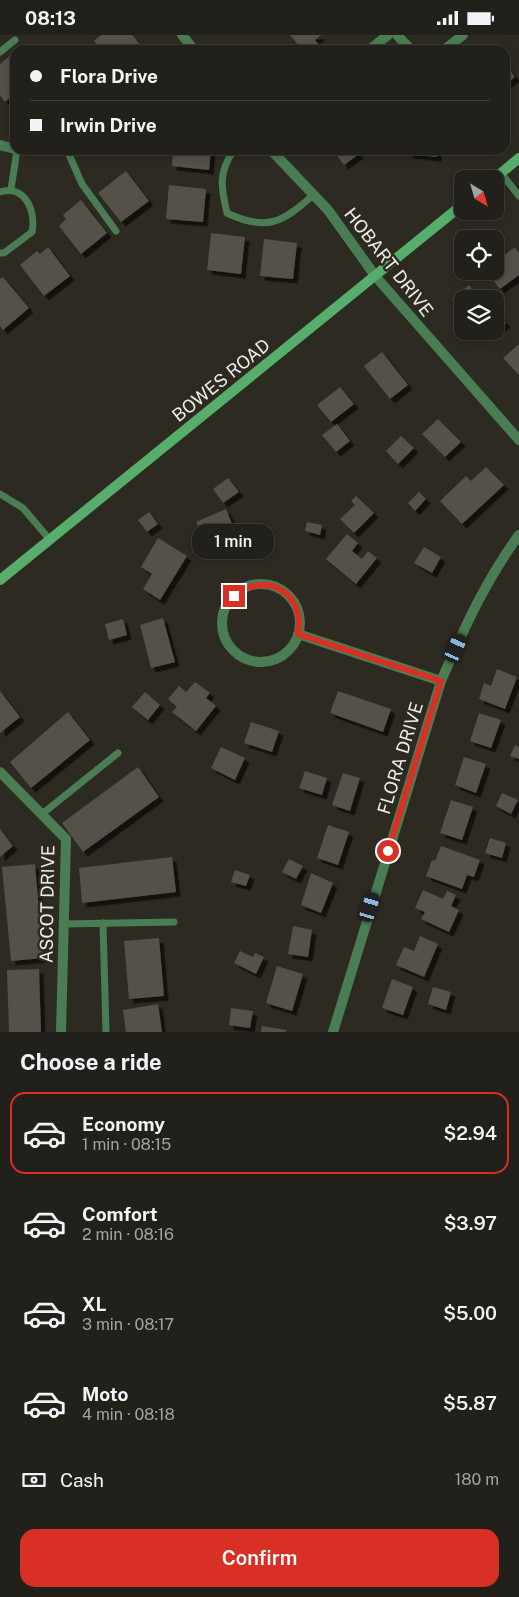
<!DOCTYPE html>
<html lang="en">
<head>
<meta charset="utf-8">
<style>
  body { margin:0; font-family:"Public Sans",sans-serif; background:#2e2d27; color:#f1f3f6; height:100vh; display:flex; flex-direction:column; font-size:19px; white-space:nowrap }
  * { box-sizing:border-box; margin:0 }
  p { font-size:16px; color:#a2a3a2 }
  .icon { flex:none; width:28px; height:28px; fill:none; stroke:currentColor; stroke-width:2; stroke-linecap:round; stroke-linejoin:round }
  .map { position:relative; height:997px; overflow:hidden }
  .drawer { display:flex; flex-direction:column; background:#22201a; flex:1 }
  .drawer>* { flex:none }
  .banner { position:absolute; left:10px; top:10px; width:500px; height:110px; border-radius:15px; box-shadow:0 2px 8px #0003,0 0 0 1px #3f3e39; display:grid; align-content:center; height:110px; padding:0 20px; background:#22201a }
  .needle { width:32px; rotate:143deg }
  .fabs { position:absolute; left:454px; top:135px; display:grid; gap:10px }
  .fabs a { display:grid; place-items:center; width:50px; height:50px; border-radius:10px; background:#22201a; box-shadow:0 2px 8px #0003,0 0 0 1px #3f3e39; font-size:25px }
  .end { position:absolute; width:22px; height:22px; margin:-11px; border:6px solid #d93025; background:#fff; box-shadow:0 0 0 2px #fff }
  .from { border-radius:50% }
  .bubble { position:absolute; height:35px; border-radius:15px; background:#22201a; box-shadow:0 2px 8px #0003,0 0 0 1px #3f3e39; font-size:16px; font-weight:600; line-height:35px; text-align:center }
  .car { position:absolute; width:15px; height:30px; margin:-15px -8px; border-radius:6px; box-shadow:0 0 4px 1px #0007; background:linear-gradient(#222 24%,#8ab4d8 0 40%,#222 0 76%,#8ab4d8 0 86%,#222 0) }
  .banner b { display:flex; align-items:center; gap:18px; height:48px; font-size:19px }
  .banner b+b { border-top:1px solid #3f3e39 }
  .banner i { width:12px; height:12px; background:#f1f3f6 }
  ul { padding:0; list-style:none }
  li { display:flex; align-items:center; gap:15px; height:82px; margin:0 10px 8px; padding:0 10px; border:2px solid transparent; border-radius:15px }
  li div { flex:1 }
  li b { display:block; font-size:19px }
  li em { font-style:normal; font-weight:600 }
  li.current { border-color:#d93025 }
  li>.icon { width:45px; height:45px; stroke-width:1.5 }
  h2 { padding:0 20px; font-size:22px; line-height:60px }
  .pay { display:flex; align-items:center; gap:12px; height:55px; padding:0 20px; font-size:19px }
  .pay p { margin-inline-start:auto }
  .cta { display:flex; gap:10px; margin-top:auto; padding:10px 20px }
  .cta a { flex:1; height:58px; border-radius:15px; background:#d93025; color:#fff; font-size:20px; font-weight:600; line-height:58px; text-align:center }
  .status { display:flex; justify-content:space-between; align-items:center; height:35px; padding:0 25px; background:#22201a; direction:ltr }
  .status svg { height:14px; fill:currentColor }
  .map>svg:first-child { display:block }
  .building { fill:#545148; filter:url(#shadow) }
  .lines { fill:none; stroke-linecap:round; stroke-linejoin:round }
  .lane { stroke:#4a7d54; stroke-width:7 }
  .street { stroke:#4a7d54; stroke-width:10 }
  .secondary { stroke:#57ad6b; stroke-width:10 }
  .route { stroke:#d93025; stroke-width:6 }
  .labels { text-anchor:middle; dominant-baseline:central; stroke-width:5; stroke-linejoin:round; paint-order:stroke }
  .street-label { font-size:18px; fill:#eeece7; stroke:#2d2a22 }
</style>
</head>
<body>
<div class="status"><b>08:13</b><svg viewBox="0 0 49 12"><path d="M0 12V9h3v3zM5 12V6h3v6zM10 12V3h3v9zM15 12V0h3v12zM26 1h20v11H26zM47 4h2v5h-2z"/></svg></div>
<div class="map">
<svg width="519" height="997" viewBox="0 0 519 997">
  <defs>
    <filter id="shadow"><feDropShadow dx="4.5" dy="4.5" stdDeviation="0" flood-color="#0009"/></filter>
  </defs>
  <rect width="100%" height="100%" fill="#2d2a22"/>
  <path class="building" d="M101 0H132L144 14 102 15 94 6Z
    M290 0H321L315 5 320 11 316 15H302Z
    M12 19 15 22V59L5 67 0 60V29Z
    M505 29 515 42 505 50Z
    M173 115H211L209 135 172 131Z
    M333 115H355L359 119 344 130Z
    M408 115H437V122L408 119Z
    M126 136 149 166 121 187 98 158Z
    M169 150 206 154 203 187 166 184Z
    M81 165 107 198 81 219 59 191 66 184 63 180Z
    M211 198 245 202 241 239 207 235Z
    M264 204 297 208 293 244 260 241Z
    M48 212 70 241 44 261 20 230 37 216 40 219Z
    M515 212 519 218V240L500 254 486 236H495V227Z
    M3 242 29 273 3 295 0 291V244Z
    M469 250 480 264H462V277L452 264Z
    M495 274 506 288 491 299 489 296H495Z
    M519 309V340L503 323Z
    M382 317 408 350 390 364 364 331Z
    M340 352 354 369 331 387 317 370Z
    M438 384 461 407 445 422 422 399Z
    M337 389 350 406 336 417 322 400Z
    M401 401 414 413 398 429 386 416Z
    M486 432 504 450 462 489 440 466 466 441 471 446Z
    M228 443 239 457 223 468 213 454Z
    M419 457 426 464 415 476 408 468Z
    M356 461 374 478 354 498 340 484 355 470 351 466Z
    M226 474 234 494 205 507 196 487Z
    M149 477 158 489 147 497 138 485Z
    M307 487 322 490 320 500 305 496Z
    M347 499 358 508 352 516 362 524 368 516 377 523 356 549 326 524Z
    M158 503 187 521 160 565 143 554 152 539 141 532Z
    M424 512 441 522 432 538 414 528Z
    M163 583 175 627 151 633 140 590Z
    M123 584 127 600 109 605 105 589Z
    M497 634 517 642 505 674 479 664 484 648 491 651Z
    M195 647 210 658 206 663 216 671 196 696 172 677 177 672 168 664 179 651 186 657Z
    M0 656 20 682 0 698Z
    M338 656 391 674 383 697 330 678Z
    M145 657 160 670 148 685 132 672Z
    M68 677 90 705 31 753 10 727Z
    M479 678 501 685 491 713 470 706Z
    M251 687 279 696 272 717 244 708Z
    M515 710 519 712V724L510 721Z
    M221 712 245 723 235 745 211 733Z
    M464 722 486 729 476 758 455 750Z
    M138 732 159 762 83 817 62 788Z
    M305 736 327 743 322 760 299 753Z
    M343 738 360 743 350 776 332 770Z
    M502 758 518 765 511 779 496 771Z
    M451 765 473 772 462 805 440 798Z
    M328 790 349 797 338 830 317 823Z
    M0 794 13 811 0 822Z
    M490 803 506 808 502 823 485 818Z
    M441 811 480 825 474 842 467 840 462 854 426 841 432 825 435 826Z
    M172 822 176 857 82 868 79 833Z
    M289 824 303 831 296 844 282 837Z
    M35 829 43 923 11 926 2 832Z
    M235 835 250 840 246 851 231 847Z
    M311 838 333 848 321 878 301 870Z
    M423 855 443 864 447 856 456 860 451 871 459 875 449 897 421 884 425 877 415 873Z
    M293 891 312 895 308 922 288 919Z
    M420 901 438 909 424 942 396 930 404 912 414 916Z
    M159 903 164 961 129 964 124 906Z
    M240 916 253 922 255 918 264 922 256 939 234 928Z
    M277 931 303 939 292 976 266 968Z
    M39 934 41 997H9L7 935Z
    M392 944 413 952 403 980 382 973Z
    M433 952 451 957 446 975 428 969Z
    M158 969 162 997H126L123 975Z
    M231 973 253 976 250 993 229 990Z
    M262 991 286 995V997H261Z"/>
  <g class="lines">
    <path class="lane" d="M0 17 15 5
      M67 115 82 149 116 196
      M234 115C218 137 221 153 227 178 266 197 284 187 313 160
      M501 138 519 161
      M11 154 17 115
      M0 157C25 149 36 176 32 197L4 218H0
      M0 459 23 473 50 505
      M42 779 118 718
      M103 888 106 997
      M64 889 174 887"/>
    <path class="street" d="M182 0 194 15
      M397 0 411 15
      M369 15 388 0
      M444 15 463 0
      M0 110 15 114
      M24 115H67
      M271 115 328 175 376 242 519 405
      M222 588a39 39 0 1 1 78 0a39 39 0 1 1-78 0Z
      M298 599 441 646
      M0 737 66 804 61 997
      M333 997 441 646C464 594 485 546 519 500"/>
    <path class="secondary" d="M494 144 519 123
      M0 545 462 170"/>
  </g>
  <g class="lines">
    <path class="route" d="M234 561C266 535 306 558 298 599L441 646 388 816"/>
  </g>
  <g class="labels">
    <g class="street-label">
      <text transform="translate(389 227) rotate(52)">HOBART DRIVE</text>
      <text transform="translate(221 345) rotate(-39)">BOWES ROAD</text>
      <text transform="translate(400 723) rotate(-73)">FLORA DRIVE</text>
      <text transform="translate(47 869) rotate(-89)">ASCOT DRIVE</text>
    </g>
  </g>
</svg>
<div class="fabs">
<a><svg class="needle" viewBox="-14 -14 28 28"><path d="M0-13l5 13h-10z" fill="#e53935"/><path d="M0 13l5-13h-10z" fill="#a2a3a2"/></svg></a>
<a><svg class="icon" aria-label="locate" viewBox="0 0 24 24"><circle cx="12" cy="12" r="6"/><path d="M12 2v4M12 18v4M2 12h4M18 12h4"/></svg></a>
<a><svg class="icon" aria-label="layers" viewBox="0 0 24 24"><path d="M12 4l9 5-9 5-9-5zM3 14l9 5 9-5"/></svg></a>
</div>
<i class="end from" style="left:388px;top:816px"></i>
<i class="end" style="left:234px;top:561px"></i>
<div class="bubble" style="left:192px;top:489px;width:82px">1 min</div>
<i class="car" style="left:456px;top:613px;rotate:24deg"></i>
<i class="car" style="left:370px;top:872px;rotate:17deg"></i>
<div class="banner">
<b><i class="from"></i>Flora Drive</b>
<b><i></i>Irwin Drive</b>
</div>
</div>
<section class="drawer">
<h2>Choose a ride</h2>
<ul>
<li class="current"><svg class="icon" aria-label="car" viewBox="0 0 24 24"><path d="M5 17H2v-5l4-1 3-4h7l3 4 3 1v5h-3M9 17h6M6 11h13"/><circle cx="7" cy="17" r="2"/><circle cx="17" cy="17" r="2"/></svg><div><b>Economy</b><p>1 min · 08:15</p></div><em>$2.94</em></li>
<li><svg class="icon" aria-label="car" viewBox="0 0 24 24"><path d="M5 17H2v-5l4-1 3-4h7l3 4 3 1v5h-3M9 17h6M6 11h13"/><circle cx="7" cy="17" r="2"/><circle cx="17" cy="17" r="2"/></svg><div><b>Comfort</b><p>2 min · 08:16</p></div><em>$3.97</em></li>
<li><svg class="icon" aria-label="car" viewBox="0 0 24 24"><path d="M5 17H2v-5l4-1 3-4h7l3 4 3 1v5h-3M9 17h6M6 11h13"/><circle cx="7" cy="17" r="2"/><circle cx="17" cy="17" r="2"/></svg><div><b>XL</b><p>3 min · 08:17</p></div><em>$5.00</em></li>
<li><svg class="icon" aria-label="car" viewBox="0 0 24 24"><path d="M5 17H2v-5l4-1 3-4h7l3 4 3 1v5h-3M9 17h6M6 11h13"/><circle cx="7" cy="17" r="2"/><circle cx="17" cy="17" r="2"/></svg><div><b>Moto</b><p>4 min · 08:18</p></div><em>$5.87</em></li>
</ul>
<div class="pay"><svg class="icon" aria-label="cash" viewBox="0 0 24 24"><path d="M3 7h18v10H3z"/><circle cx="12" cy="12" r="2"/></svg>Cash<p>180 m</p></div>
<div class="cta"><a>Confirm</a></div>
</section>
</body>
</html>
